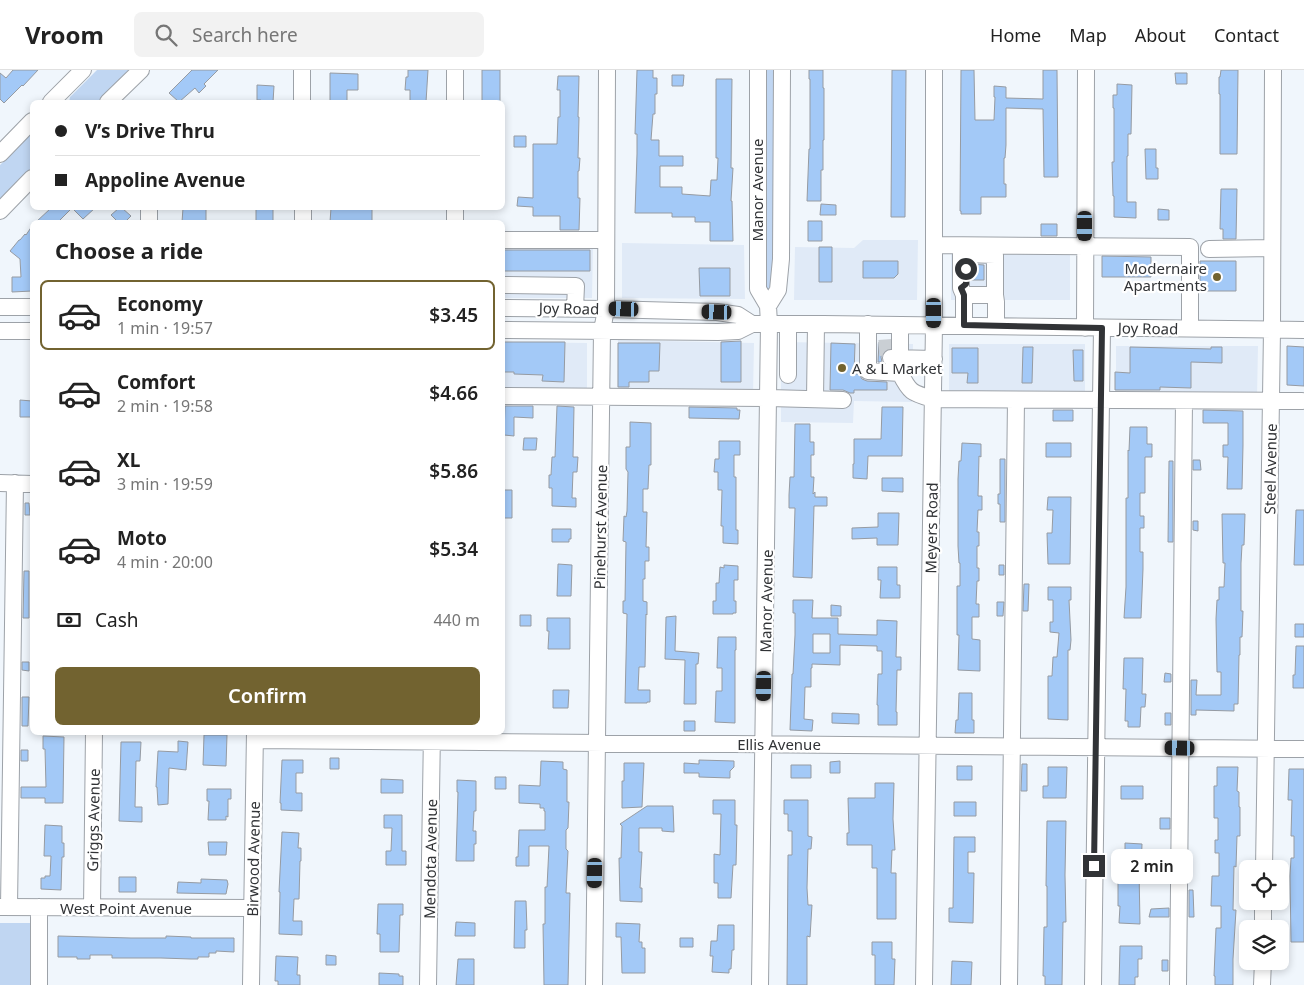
<!DOCTYPE html>
<html lang="en">
<head>
<meta charset="utf-8">
<style>
  body { margin:0; font-family:"Noto Sans",sans-serif; background:#f2f2f2; color:#222; height:100vh; display:flex; flex-direction:column; font-size:19px; white-space:nowrap }
  * { box-sizing:border-box; margin:0 }
  p { font-size:16px; color:#767676 }
  .icon { flex:none; width:28px; height:28px; fill:none; stroke:currentColor; stroke-width:2; stroke-linecap:round; stroke-linejoin:round }
  .map { position:relative; flex:1; overflow:hidden }
  .panel { position:absolute; left:30px; top:150px; width:475px; height:515px; display:flex; flex-direction:column; background:#fff; border-radius:8px; box-shadow:0 2px 8px #0003 }
  .panel>* { flex:none }
  .banner { position:absolute; left:30px; top:30px; width:475px; height:110px; border-radius:8px; box-shadow:0 2px 8px #0003; display:grid; align-content:center; height:110px; padding:0 25px; background:#fff }
  .tools { position:absolute; left:1239px; top:790px; display:grid; gap:10px }
  .tools a { display:grid; place-items:center; width:50px; height:50px; border-radius:8px; background:#fff; box-shadow:0 2px 8px #0003; font-size:25px }
  .end { position:absolute; width:22px; height:22px; margin:-11px; border:6px solid #313336; background:#fff; box-shadow:0 0 0 2px #fff }
  .from { border-radius:50% }
  .bubble { position:absolute; height:35px; border-radius:8px; background:#fff; box-shadow:0 2px 8px #0003; font-size:16px; font-weight:600; line-height:35px; text-align:center }
  .car { position:absolute; width:15px; height:30px; margin:-15px -8px; border-radius:6px; box-shadow:0 0 4px 1px #0007; background:linear-gradient(#222 24%,#8ab4d8 0 40%,#222 0 76%,#8ab4d8 0 86%,#222 0) }
  .banner b { display:flex; align-items:center; gap:18px; height:48px; font-size:19px }
  .banner b+b { border-top:1px solid #e0e0e0 }
  .banner i { width:12px; height:12px; background:#222 }
  ul { padding:0; list-style:none }
  li { display:flex; align-items:center; gap:15px; height:70px; margin:0 10px 8px; padding:0 15px; border:2px solid transparent; border-radius:8px }
  li div { flex:1 }
  li b { display:block; font-size:19px }
  li em { font-style:normal; font-weight:600 }
  li.on { border-color:#726330 }
  li>.icon { width:45px; height:45px; stroke-width:1.5 }
  h2 { padding:0 25px; font-size:22px; line-height:60px }
  .pay { display:flex; align-items:center; gap:12px; height:55px; padding:0 25px; font-size:19px }
  .pay p { margin-inline-start:auto }
  .button { display:flex; gap:10px; margin-top:auto; padding:10px 25px }
  .button a { flex:1; height:58px; border-radius:8px; background:#726330; color:#fff; font-size:20px; font-weight:600; line-height:58px; text-align:center }
  header { display:flex; align-items:center; gap:30px; box-sizing:border-box; height:70px; padding:0 25px; background:#fff; border-bottom:1px solid #e0e0e0 }
  header strong { font-size:24px }
  nav { display:flex; gap:28px; margin-inline-start:auto; font-size:18px }
  .search { width:350px; height:45px; background:#f2f2f2; display:flex; align-items:center; gap:12px; box-sizing:border-box; padding:0 18px; border-radius:8px; color:#767676; font-size:19px }
  .map>svg:first-child { display:block }
  .built { fill:#e0eaf7 }
  .green { fill:#c0d6f2 }
  .building { fill:#a3c9f7; stroke:#969ba2; fill-rule:evenodd }
  .lines { fill:none; stroke-linecap:round; stroke-linejoin:round }
  .minor-tunnel { stroke:#cacfd4; stroke-width:16; stroke-dasharray:16 8; stroke-linecap:butt }
  .minor-casing { stroke:#9da2a8; stroke-width:18 }
  .minor { stroke:#fff; stroke-width:16 }
  .route { stroke:#313336; stroke-width:6 }
  .poi-dot { fill:#726330; stroke:#fff; stroke-width:2 }
  .labels { text-anchor:middle; dominant-baseline:central; stroke-width:4.5; stroke-linejoin:round; paint-order:stroke }
  .street-label { font-size:15px; fill:#313336; stroke:#fff }
  .poi-label { font-size:15px; fill:#313336; stroke:#fff; text-anchor:end }
</style>
</head>
<body>
<header>
<strong>Vroom</strong>
<div class="search"><svg class="icon" aria-label="search" viewBox="0 0 24 24"><circle cx="10" cy="10" r="6"/><path d="M15 15l6 6"/></svg>Search here</div>
<nav><a>Home</a><a>Map</a><a>About</a><a>Contact</a></nav>
</header>
<div class="map">
<svg width="1304" height="915" viewBox="0 0 1304 915">
  <rect width="100%" height="100%" fill="#f0f6fc"/>
  <path class="built" d="M863 170H918L917 230H794L795 177 854 178Z
    M622 173 744 175 745 229 622 228Z
    M503 177H593L592 228H503Z
    M951 181H1070V230H951Z
    M618 270 754 273 753 325 617 323Z
    M503 272 587 273V323L503 322Z
    M781 272 913 274 912 332 854 331 853 353 781 352Z
    M949 274H1085V326L949 327Z
    M1116 276H1258L1257 327H1116Z"/>
  <path class="green" d="M97 0H131L99 32H69L70 27Z
    M764 0H776L775 188 769 221 763 219Z
    M32 63V99L0 131V95Z
    M0 853H47L46 915H0Z"/>
  <path class="building" d="M13 0H38L23 16 22 15 4 33 0 29V3L6 8Z
    M192 0H218L204 14 206 16 199 23 195 18 179 32 169 23Z
    M408 0H428L426 32H410V20H405L406 7H408Z
    M482 0H500V32H482Z
    M637 0H653V8H657V24H655V44H653L651 70H659V86H683V96H660V117H682V124L710 126 711 110H717L718 88H716V9H732L731 98H733L731 131H732L733 171H710V152H695V147H672V143H635L637 84V64H635Z
    M809 0H823V18H824V70H823V100H821V131H807L809 79H810V9H809Z
    M892 0H906L905 147H891Z
    M961 0H974L975 50H994L995 27H994V16L1006 17V28L1043 29V0H1057L1058 107H1044L1043 39 1006 38V75L1005 88H1004V114H1006V127H981V144H961V141H960Z
    M1221 0H1238L1237 84H1220V24H1219V7H1220Z
    M330 3 358 4V20H347V32H330Z
    M1175 3H1187V14H1176Z
    M672 5H684L683 16H672Z
    M558 6H579L578 47H579L578 88H580L579 101H578V128H580L579 160H560V146H533V137L517 136 518 127 533 128V74H557L558 47H560V20H557Z
    M1117 14 1132 15 1131 64H1128V86H1127V132H1136V148L1114 147V126H1113L1112 92H1114V38H1113V25H1117Z
    M257 15 274 16 273 32H261V30H257Z
    M514 66H526V77H514Z
    M1145 79H1156V98H1158V109H1146Z
    M1221 119H1237L1236 169H1223V159H1220Z
    M821 134 836 135V145H820Z
    M51 138H95L83 149 72 138 58 152H36Z
    M119 138H122L131 146 125 152H118L111 145Z
    M183 138H206V152H182Z
    M256 138H273V152H256Z
    M331 138H372V152H330Z
    M1158 139 1169 140V150H1158Z
    M808 151H822V171H808Z
    M1041 154H1057V166H1041Z
    M32 156V221L12 222V207H21L20 189 10 181 19 170H20L25 164 26 165Z
    M819 177H832V212H819Z
    M502 180H590V201H502Z
    M1102 186 1151 187V207H1102Z
    M863 191H898V204L894 208H863Z
    M1200 191H1236V221H1200Z
    M971 194 984 195V210H971Z
    M699 198H730V226H700Z
    M741 271V312H721V272Z
    M502 272H565L564 312 542 311 543 305 514 304V302H502Z
    M879 272 890 273V278L886 280 882 283 881 287 882 292H878Z
    M618 273H660L659 301H649V312H629V317H618Z
    M831 273 855 274 854 304H859L862 309 867 311 887 312V320H854V323H850L843 320H830Z
    M1287 276 1304 277V316L1287 315Z
    M1023 277H1033L1032 313H1022Z
    M1130 277 1211 279V277H1222V293L1191 292V318L1160 317V320H1115V302L1130 303Z
    M952 278H978V313H967L968 303H952Z
    M1073 280H1083V311H1074Z
    M20 330 32 331V347H20Z
    M505 336H533V348L514 347V366L504 365Z
    M557 336 574 337 573 387H578L577 402H573L572 428H576V437L552 436V418H549V405H551L552 387H555Z
    M689 337 737 338V340H740L739 349 689 348Z
    M882 337H903L902 386H868L867 409 853 408V394H854V369H881Z
    M1053 340H1073V351H1053Z
    M1203 340 1243 341V375L1242 419H1227L1228 387H1223V375H1228V353H1203Z
    M630 352 651 353V395H649L648 419H643V442H647L646 477H649V491H645V509H643V531L647 532V545L646 544 645 597H639L638 620H650V632H647V633H625L627 544 623 543V531H625L626 472 623 471 624 446 626 447 627 441 628 402 626 399V377H630Z
    M795 354H810V372H814V385H811V407H814L813 424 815 422V427H827V436H814L812 508 793 507 795 438H789V425L790 407H794Z
    M1130 357H1147V374H1152V387H1145V423H1140V446H1144V458H1140V482H1143V499L1141 548H1124L1126 517V428H1128V380L1129 381Z
    M524 368H537L536 380H523Z
    M719 371H740V385H734V407H736V460H738V474L723 473V456H721L722 420H718V402H714L715 389H719Z
    M962 373 981 374V387L979 386 978 426H982V440H978L977 462H979V476H977V498H979V511H977L976 534H979V547H972V569L980 570V601L958 600 959 565H957V516H960V493H959L958 476V409L959 391H961Z
    M1046 373H1071V387H1046Z
    M1000 389H1005V452H1000V434H998V424H1000Z
    M1193 390H1200L1201 400H1193Z
    M1169 391H1173V472H1168Z
    M882 408H903V422L882 421Z
    M503 420H512V448H503Z
    M1048 427H1071L1070 494H1048L1047 463H1052L1053 440H1047Z
    M25 433H29L30 445H25Z
    M1296 440H1304V495H1294Z
    M878 443H899L898 475H877V468L852 469V458L878 457Z
    M1222 444H1245L1244 475H1242L1241 493V541H1243L1242 567H1240V585H1239L1238 634H1234V641L1196 640V645H1191V610H1197L1196 625H1221V602H1217L1216 549 1217 530H1219V517H1224L1225 493H1223Z
    M1193 451H1198V461L1193 460Z
    M552 459H571V469H569V472H552Z
    M558 494 572 495 571 526H557Z
    M724 495 738 496V510H734V531H736V543H733V544H713V531H716V513H719L720 497 724 498Z
    M999 495H1004V505H999Z
    M878 497H897V515H900V528H880L881 510H878Z
    M24 501H29V548H23Z
    M1024 514H1029L1028 541H1023Z
    M1048 517H1071V530H1069L1071 570 1070 580H1068V650L1048 649V606H1052L1053 587H1057L1059 563 1050 562V552H1053V530H1048Z
    M793 530H813L812 548H838V564L877 565V550L897 551 896 587H901V600H897L896 642H897V655H878V635H877L878 604H882V581H877V576L840 575V595L812 594V598H811V617H805L804 649 813 650 812 661 790 660 792 604H793L795 565V543H793ZM813 564H830V583H813Z
    M997 532H1004L1003 546H997Z
    M831 535 841 536V546H831Z
    M520 545H531V556H520Z
    M676 546 675 581 699 583 698 594H696V634H684L685 590 665 589 666 547Z
    M547 548H570V579H548L549 561H547Z
    M1295 554H1304V567H1295Z
    M718 567H736V580H735V653L715 652 716 621H722V598H717Z
    M1296 576H1304V618H1293V605H1295Z
    M1124 588H1143L1142 624H1146L1145 637H1141L1140 657H1128V651H1125L1126 619H1123Z
    M22 592H29V601L22 600Z
    M1165 603 1171 604V612H1164Z
    M553 620H569L568 638H553Z
    M959 623H972V650H974V663H955L956 650H958Z
    M22 627H29L28 656H22Z
    M832 643 859 644V654L832 653Z
    M1165 643H1171V655H1165Z
    M684 651H695V661H684Z
    M204 665H227L226 696 203 695Z
    M43 666 64 667 63 733H45V728H21V717H46L45 679H43Z
    M178 671 188 672 186 700 169 698 168 734 158 735 157 717H156L158 681 178 682Z
    M121 672H141L140 691H136L135 737H142V752L119 751Z
    M21 680H28V691H21Z
    M330 688H339V699H330Z
    M282 690H303V703H296V723H302V741L281 740V733H280Z
    M699 690 734 691V697L730 701V708L699 707V703H684V693L699 694Z
    M541 691 563 692V699L567 700V732H569L568 758 566 760V779L568 781 566 823H570L568 915H544L543 854H545V817H547L549 776H529V796H516V787H518L519 760H545V741H544V738H540V734L519 733V715L540 716Z
    M840 691V703H830V692Z
    M624 693H644L642 737 622 738V711H624Z
    M1022 694H1027V721H1021Z
    M791 695H811V708H791Z
    M957 696H972V710H957Z
    M1048 697H1067L1066 728H1043V716H1048Z
    M1217 697H1238L1237 721 1239 722V737H1240V766H1237L1236 797 1234 796 1233 840H1236L1233 889V915H1215V906H1214L1216 858H1221V836H1211L1212 806H1219V783H1215V770H1218V748H1214V716H1217Z
    M1289 699H1304V872H1291L1290 806 1291 788H1294V766H1291L1292 730H1288Z
    M495 707H506V719H495Z
    M381 709 403 710V723H381Z
    M457 710 476 711V741H474L473 761H476V774H474V791H456L458 722H457Z
    M875 713H894L893 749 895 780H892L891 803H896V849H877V798H872V775H847V763H849L848 728H875Z
    M1121 716H1143V729H1121Z
    M207 719H231V729H228V747L226 746V750H208L209 731H207Z
    M713 730H735V755H737L736 795H733L731 828H718V813H714V784L720 785 721 744H713Z
    M784 730H808V766L812 767 811 779H808L807 818 808 835H812L810 867 807 866V915H787L788 785H792V761H788V744H784Z
    M954 732H976V746H954Z
    M647 736H673L674 762 662 761V758H639V782H642L640 818H642V832L620 831 619 788H621L622 756 620 754Z
    M384 745H402V781H406V795H386V781H391L392 758H384Z
    M1160 748H1170V759H1160Z
    M1047 751H1066L1065 805 1066 852H1063L1062 915H1045V906H1043L1044 857H1047V816H1046Z
    M45 755 62 756V773H64V787H62L61 820 41 819V808H45V806H50L51 786H44Z
    M282 762 299 763 298 778H301V791H300L299 829H294L293 851H302V865L279 864 280 822H279Z
    M954 767H975V782H968V803H974L973 853 949 852V838H953Z
    M208 772H227L226 785H209Z
    M1125 773 1142 774 1141 800H1139L1140 854 1119 853 1120 836H1118V787H1125Z
    M119 807H136V822H119Z
    M201 809 227 810 228 814 226 824 177 823 178 812 201 813Z
    M1189 820H1193L1194 847H1189Z
    M515 831H526L527 860H525V878H514Z
    M378 834H403V845H400L399 882H380V864H377Z
    M1169 838V847H1149L1151 839Z
    M456 852 475 853V866H455Z
    M616 853 640 854 639 872H642V878H645V903H622L621 867H616Z
    M718 855H734V880H732L731 899H729V903L712 902 713 886H710L711 871H717Z
    M58 866 131 868H166V866L191 867V868H234V882L216 881V883H209V887H198V889H191L161 888H112V885H90V889H77V887H58Z
    M680 868H693V877H680Z
    M872 872H892V889H895L894 915H875V885H872Z
    M1120 876H1142V889H1138V907H1135V915H1119Z
    M326 885 336 886V895H326Z
    M276 886 298 887 297 905H300V915H278V911H275Z
    M458 889H474V915H456Z
    M1162 890H1168V901H1162Z
    M952 891 972 892 971 915H951Z
    M379 903 399 904V906H403V915H379Z"/>
  <g class="lines">
    <path class="minor-tunnel" d="M879 278 892 277"/>
    <defs>
      <path id="minor" d="M302 0V32
        M758 0V219L768 236 769 254 760 915
        M51 32 83 0
        M108 32 141 0
        M455 32V0
        M0 84 32 51
        M149 138V152
        M303 138V152
        M0 141 32 108
        M455 152V138
        M502 170H606
        M934 175 1190 177V259
        M1209 179 1272 178
        M502 215 576 216 575 238
        M964 225 961 218V184H966L995 185V225
        M768 236 778 220 781 189 782 0
        M0 237H32
        M502 238 606 239 717 242 738 245 752 254
        M868 254V301L900 303C910 323 912 323 933 329L1302 331
        M964 255V225H995L996 232V256
        M1085 258 1086 0
        M502 260 718 262 738 261 752 254H823L1304 260
        M0 261H32
        M891 288 934 289
        M900 303V255
        M788 305V254
        M502 326 769 328 843 330
        M815 329 816 254
        M0 413 32 414
        M255 670 1304 679
        M1264 799 1272 260 1273 0
        M0 837 252 838
        M9 837 15 413
        M92 838 94 662
        M1263 859V831
        M39 915V837
        M251 915 255 662
        M428 915 432 662
        M594 915 602 261 606 239 607 0
        M924 915 934 255V0
        M1009 915 1016 330
        M1093 915 1102 258
        M1178 915 1184 331
        M1262 915 1263 891"/>
    </defs>
    <use href="#minor" class="minor-casing"/>
    <use href="#minor" class="minor"/>
  </g>
  <g class="lines">
    <path class="route" d="M966 199V214L961 218 964 225V255L1102 258 1094 796"/>
  </g>
  <g class="poi-dot">
    <circle cx="1217" cy="207" r="5"/>
    <circle cx="842" cy="298" r="5"/>
  </g>
  <g class="labels">
    <g class="street-label">
      <text transform="translate(757 120) rotate(-90)">Manor Avenue</text>
      <text transform="translate(569 238) rotate(1)">Joy Road</text>
      <text transform="translate(1148 258) rotate(1)">Joy Road</text>
      <text transform="translate(1270 399) rotate(-89)">Steel Avenue</text>
      <text transform="translate(600 457) rotate(-89)">Pinehurst Avenue</text>
      <text transform="translate(931 458) rotate(-89)">Meyers Road</text>
      <text transform="translate(766 531) rotate(-89)">Manor Avenue</text>
      <text x="779" y="674">Ellis Avenue</text>
      <text transform="translate(93 750) rotate(-89)">Griggs Avenue</text>
      <text transform="translate(253 789) rotate(-89)">Birwood Avenue</text>
      <text transform="translate(430 789) rotate(-89)">Mendota Avenue</text>
      <text x="126" y="838">West Point Avenue</text>
    </g>
    <g class="poi-label">
      <text x="1207" y="198">Modernaire<tspan x="1207" dy="17">Apartments</tspan></text>
      <text x="852" y="298" text-anchor="start">A &amp; L Market</text>
    </g>
  </g>
</svg>
<div class="tools">
<a><svg class="icon" aria-label="locate" viewBox="0 0 24 24"><circle cx="12" cy="12" r="6"/><path d="M12 2v4M12 18v4M2 12h4M18 12h4"/></svg></a>
<a><svg class="icon" aria-label="layers" viewBox="0 0 24 24"><path d="M12 4l9 5-9 5-9-5zM3 14l9 5 9-5"/></svg></a>
</div>
<i class="end from" style="left:966px;top:199px"></i>
<i class="end" style="left:1094px;top:796px"></i>
<div class="bubble" style="left:1111px;top:779px;width:82px">2 min</div>
<i class="car" style="left:1085px;top:156px;rotate:180deg"></i>
<i class="car" style="left:624px;top:239px;rotate:272deg"></i>
<i class="car" style="left:717px;top:242px;rotate:272deg"></i>
<i class="car" style="left:934px;top:243px;rotate:180deg"></i>
<i class="car" style="left:764px;top:616px;rotate:181deg"></i>
<i class="car" style="left:1180px;top:678px;rotate:271deg"></i>
<i class="car" style="left:595px;top:803px;rotate:181deg"></i>
<div class="banner">
<b><i class="from"></i>V’s Drive Thru</b>
<b><i></i>Appoline Avenue</b>
</div>
<section class="panel">
<h2>Choose a ride</h2>
<ul>
<li class="on"><svg class="icon" aria-label="car" viewBox="0 0 24 24"><path d="M5 17H2v-5l4-1 3-4h7l3 4 3 1v5h-3M9 17h6M6 11h13"/><circle cx="7" cy="17" r="2"/><circle cx="17" cy="17" r="2"/></svg><div><b>Economy</b><p>1 min · 19:57</p></div><em>$3.45</em></li>
<li><svg class="icon" aria-label="car" viewBox="0 0 24 24"><path d="M5 17H2v-5l4-1 3-4h7l3 4 3 1v5h-3M9 17h6M6 11h13"/><circle cx="7" cy="17" r="2"/><circle cx="17" cy="17" r="2"/></svg><div><b>Comfort</b><p>2 min · 19:58</p></div><em>$4.66</em></li>
<li><svg class="icon" aria-label="car" viewBox="0 0 24 24"><path d="M5 17H2v-5l4-1 3-4h7l3 4 3 1v5h-3M9 17h6M6 11h13"/><circle cx="7" cy="17" r="2"/><circle cx="17" cy="17" r="2"/></svg><div><b>XL</b><p>3 min · 19:59</p></div><em>$5.86</em></li>
<li><svg class="icon" aria-label="car" viewBox="0 0 24 24"><path d="M5 17H2v-5l4-1 3-4h7l3 4 3 1v5h-3M9 17h6M6 11h13"/><circle cx="7" cy="17" r="2"/><circle cx="17" cy="17" r="2"/></svg><div><b>Moto</b><p>4 min · 20:00</p></div><em>$5.34</em></li>
</ul>
<div class="pay"><svg class="icon" aria-label="cash" viewBox="0 0 24 24"><path d="M3 7h18v10H3z"/><circle cx="12" cy="12" r="2"/></svg>Cash<p>440 m</p></div>
<div class="button"><a>Confirm</a></div>
</section>
</div>
</body>
</html>
